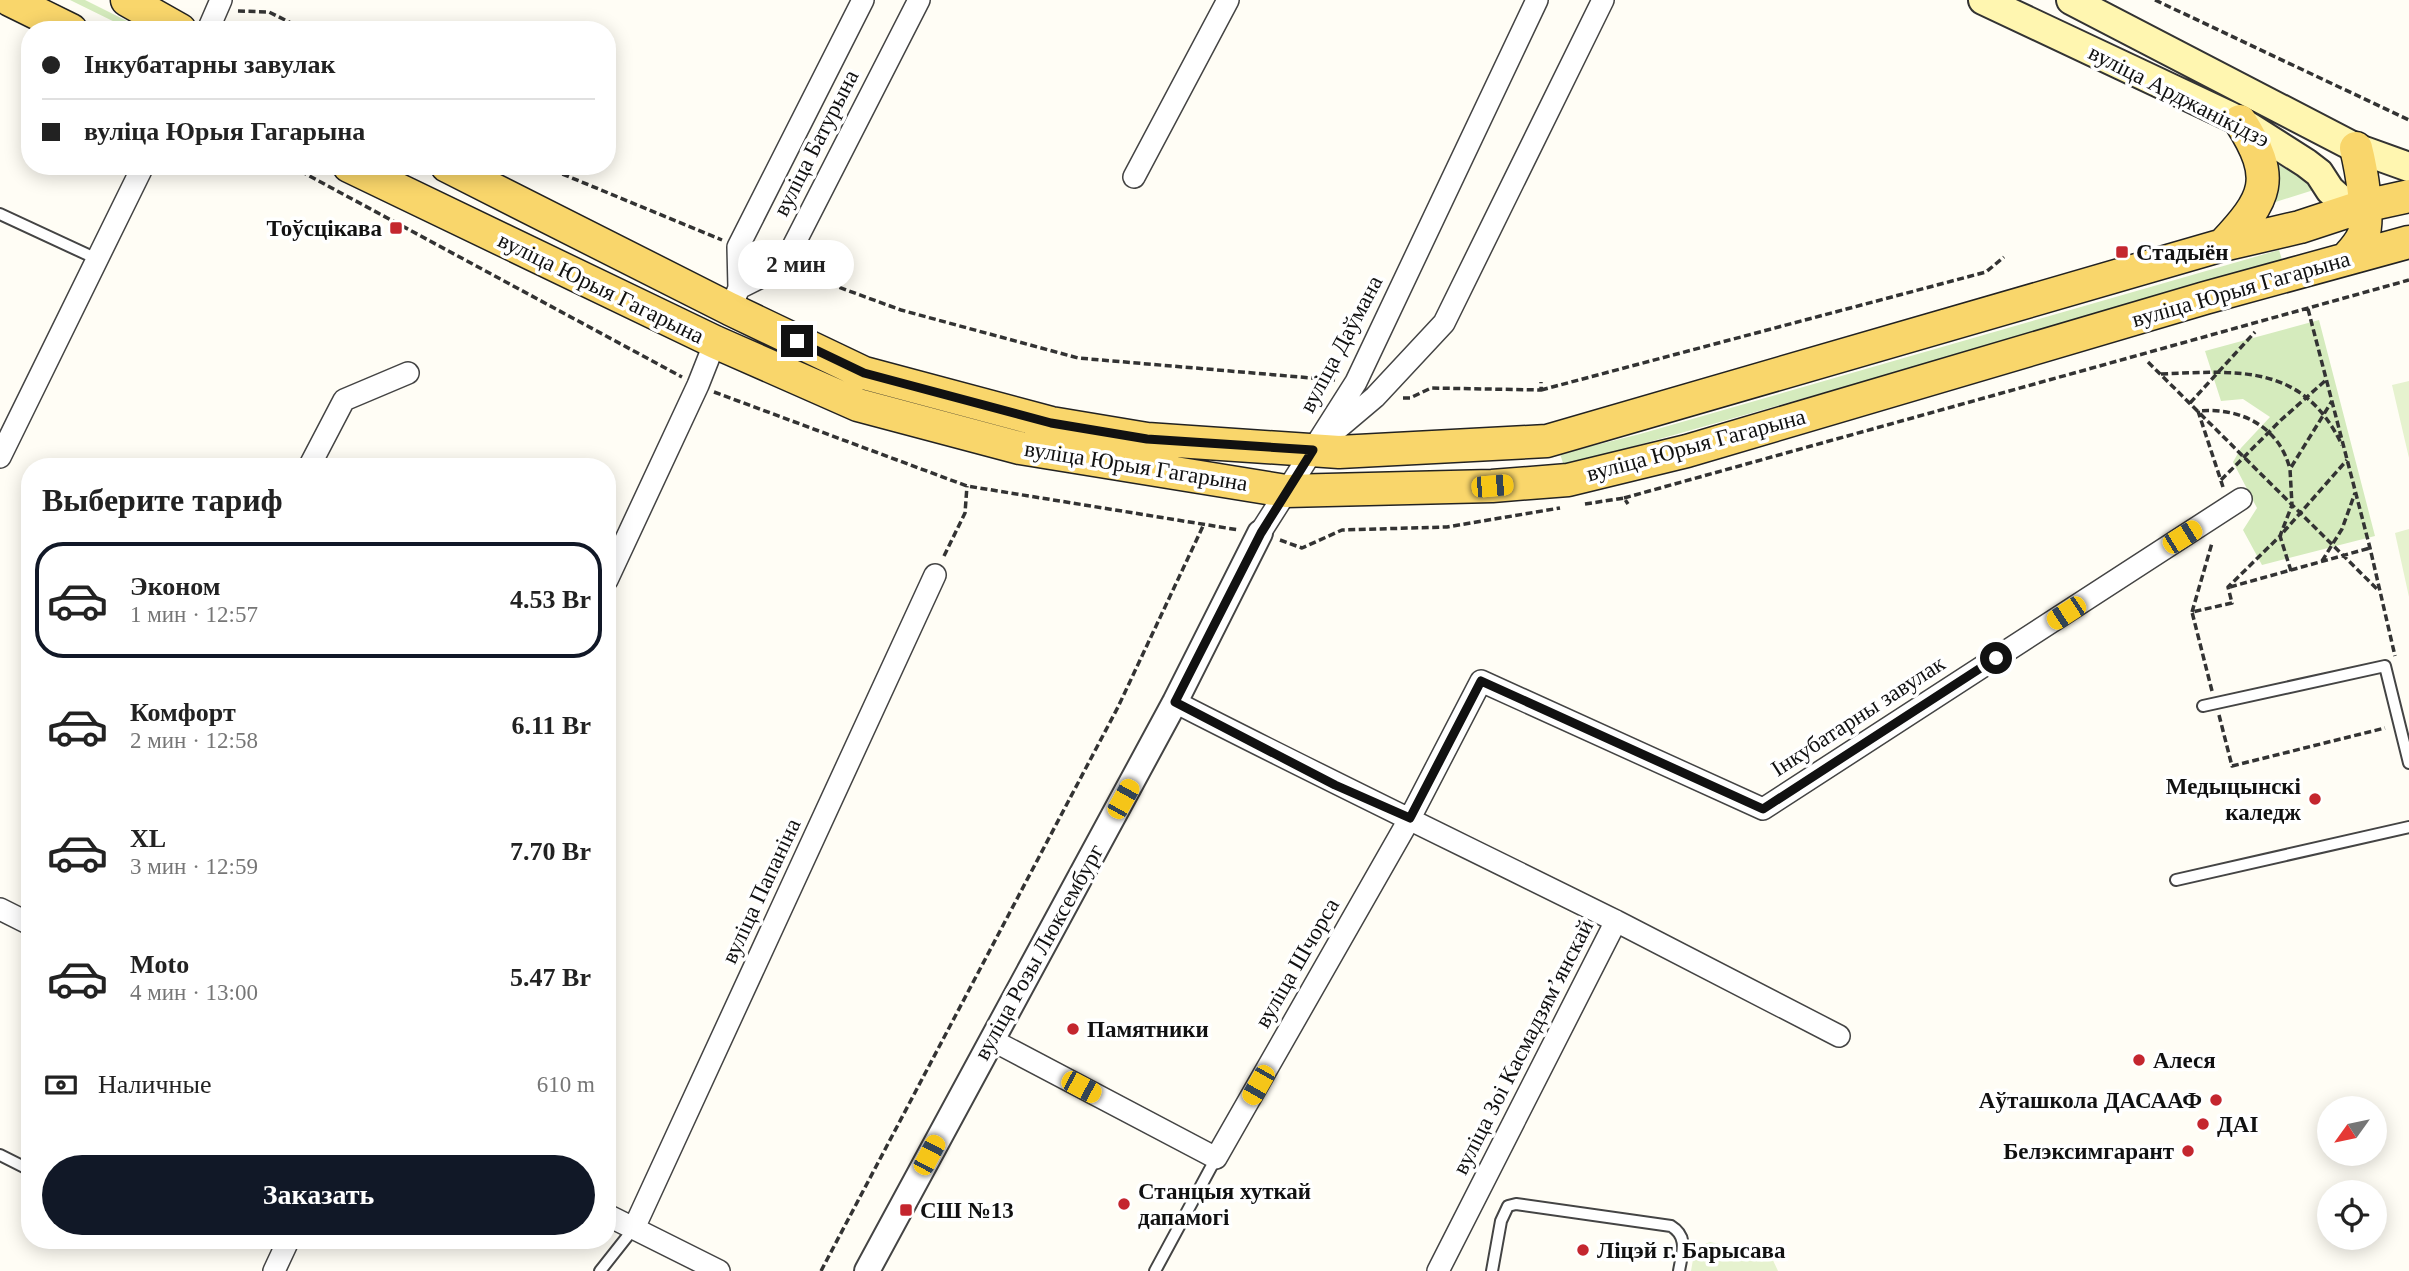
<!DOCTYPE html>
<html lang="ru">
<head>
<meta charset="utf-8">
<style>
  body { margin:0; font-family:"Times New Roman",serif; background:#f2f2f2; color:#222; height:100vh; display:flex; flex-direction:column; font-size:26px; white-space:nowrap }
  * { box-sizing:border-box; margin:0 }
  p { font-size:23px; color:#767676 }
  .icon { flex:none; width:38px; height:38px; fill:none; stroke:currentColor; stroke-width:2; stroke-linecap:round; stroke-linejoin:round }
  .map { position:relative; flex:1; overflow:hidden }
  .side { position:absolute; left:21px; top:458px; width:595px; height:791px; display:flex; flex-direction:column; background:#fff; border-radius:28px; box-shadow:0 4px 18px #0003 }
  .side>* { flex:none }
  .top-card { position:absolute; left:21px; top:21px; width:595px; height:154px; border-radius:28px; box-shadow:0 4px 18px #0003; display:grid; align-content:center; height:154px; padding:0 21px; background:#fff }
  .needle { width:46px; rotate:237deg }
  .fabs { position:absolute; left:2317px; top:1096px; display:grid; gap:14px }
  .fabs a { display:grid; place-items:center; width:70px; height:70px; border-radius:50%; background:#fff; box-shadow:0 4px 18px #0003; font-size:35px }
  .end { position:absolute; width:32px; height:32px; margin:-16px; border:9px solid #111; background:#fff; box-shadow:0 0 0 4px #fff }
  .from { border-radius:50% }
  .bubble { position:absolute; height:49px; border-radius:24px; background:#fff; box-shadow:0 4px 18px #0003; font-size:23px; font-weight:700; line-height:49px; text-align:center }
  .car { position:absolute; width:21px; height:42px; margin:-21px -10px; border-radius:9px; box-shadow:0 0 5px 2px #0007; background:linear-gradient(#f5c518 24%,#345 0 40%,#f5c518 0 76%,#345 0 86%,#f5c518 0) }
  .top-card b { display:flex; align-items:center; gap:24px; height:66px; font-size:26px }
  .top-card b+b { border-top:2px solid #e0e0e0 }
  .top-card i { width:18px; height:18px; background:#222 }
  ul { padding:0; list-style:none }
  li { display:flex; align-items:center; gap:21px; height:116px; margin:0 14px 10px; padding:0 7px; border:4px solid transparent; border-radius:28px }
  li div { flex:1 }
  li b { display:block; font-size:26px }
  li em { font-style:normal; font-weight:700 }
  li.active { border-color:#111827 }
  li>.icon { width:63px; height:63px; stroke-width:1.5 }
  h2 { padding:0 21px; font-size:32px; line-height:84px }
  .pay { display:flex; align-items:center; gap:18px; height:77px; padding:0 21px; font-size:26px }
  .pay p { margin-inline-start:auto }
  .button { display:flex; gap:14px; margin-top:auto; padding:14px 21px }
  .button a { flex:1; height:80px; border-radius:42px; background:#111827; color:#fff; font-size:28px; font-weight:700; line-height:80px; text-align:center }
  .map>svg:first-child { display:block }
  .green { fill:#d5ebbd }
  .pitch { fill:#e6f2cf }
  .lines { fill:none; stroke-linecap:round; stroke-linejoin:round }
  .service-casing { stroke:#444; stroke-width:14 }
  .minor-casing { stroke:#444; stroke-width:24 }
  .tertiary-casing { stroke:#444; stroke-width:28 }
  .secondary-casing { stroke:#333; stroke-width:32 }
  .primary-casing { stroke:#222; stroke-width:35 }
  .path { stroke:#333; stroke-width:3.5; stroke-dasharray:7 3.5; stroke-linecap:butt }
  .service { stroke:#fff; stroke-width:10 }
  .minor { stroke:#fff; stroke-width:21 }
  .tertiary { stroke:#fff; stroke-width:24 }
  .secondary { stroke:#fff6b0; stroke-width:28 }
  .primary { stroke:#f9d66b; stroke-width:32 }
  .route { stroke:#111; stroke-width:9 }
  .poi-dot { fill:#c4262e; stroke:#fff; stroke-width:2.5 }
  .labels { text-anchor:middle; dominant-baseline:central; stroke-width:7; stroke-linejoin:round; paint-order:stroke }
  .street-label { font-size:23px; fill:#111; stroke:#fff }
  .poi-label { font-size:23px; font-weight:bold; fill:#111; stroke:#fff; text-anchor:start }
</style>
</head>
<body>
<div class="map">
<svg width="2409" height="1271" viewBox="0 0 2409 1271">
  <rect width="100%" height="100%" fill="#fffdf5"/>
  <path class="green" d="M70 0H85L129 22 127 28Z
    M2272 161 2320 188 2263 206Z
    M2279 250 2283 263 1564 466 1560 454 1640 434Z
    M2319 320 2375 536 2262 565 2243 530 2257 508 2233 462 2241 448 2270 417 2243 399 2221 401 2205 351Z"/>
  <path class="pitch" d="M2409 381V458L2392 385Z
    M2409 529V597L2395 533Z
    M1710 1242 1771 1256 1778 1271H1691L1695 1248Z"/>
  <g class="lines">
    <defs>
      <path id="service" d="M0 214 97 259
        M2203 706 2385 666 2409 763
        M2176 880 2409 827
        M0 1155 30 1170
        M600 1271 634 1228
        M1155 1271 1216 1158
        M1492 1271 1501 1221 1508 1206 1516 1204 1671 1226C1689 1237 1682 1253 1679 1271"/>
      <path id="minor" d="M208 30 221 0
        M1134 177 1228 0
        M739 288 783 266 919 0
        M734 300 739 288 738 247 863 0
        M1330 435 1375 397 1444 323 1603 0
        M0 457 143 166
        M309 467 344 400 408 373
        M1260 533 1356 382 1537 0
        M607 580 698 385 715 342
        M1175 702C1321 777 1469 848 1616 921
        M0 909 30 924
        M992 1040 1216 1158 1410 818 1481 681 1763 809 2241 499
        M607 1215 719 1271
        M634 1228 935 575
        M274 1271 288 1241
        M1438 1271 1616 921 1839 1036"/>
      <path id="tertiary" d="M867 1271 1175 702 1260 533"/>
      <path id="secondary" d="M1983 0 2240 121 2306 163 2319 173 2330 190 2340 199 2364 206
        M2071 0 2356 148 2409 167"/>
      <path id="primary" d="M10 0 71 30
        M127 0 180 30
        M349 166 715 342 858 405 1020 448 1286 491 1492 486 1568 480 1687 451 2205 298 2409 242
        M447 166 730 309 864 373 1051 423 1147 439 1339 452 1547 441 2223 245 2300 227 2364 206 2409 196
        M2223 245C2267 198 2277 179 2240 121
        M2346 259C2352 252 2359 245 2363 236 2370 218 2361 168 2356 148"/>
    </defs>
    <use href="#service" class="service-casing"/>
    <use href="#minor" class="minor-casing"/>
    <use href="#tertiary" class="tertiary-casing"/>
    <use href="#secondary" class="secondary-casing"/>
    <use href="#primary" class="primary-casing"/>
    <path class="path" d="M2155 0 2409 120
      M238 11 269 12 305 30
      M291 166 682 377
      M543 166 722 240
      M800 273 901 310 1078 358 1335 380
      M2308 309 2370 548 2395 656
      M2148 362 2379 591
      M2161 374C2238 371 2303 363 2342 445
      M1541 390 1986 272 2004 257
      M714 392 967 486 1239 530
      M1403 398H1410L1431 388 1541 390V382
      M2190 403 2255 332
      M2221 480 2281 420 2326 380
      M2223 487 2198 411C2240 407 2279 426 2290 469
      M1624 498 2409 280
      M1585 504 1624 498 1628 504
      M1280 540 1302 548 1342 530 1447 527 1560 508
      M944 556 965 513 967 486
      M2322 561 2342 529 2355 493
      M2291 571 2280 536 2347 460
      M2230 587 2370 548
      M2192 612 2212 543
      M2212 691 2192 612 2232 603 2228 587 2280 536 2292 505 2290 469 2332 401
      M2219 715 2232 766 2385 728
      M821 1271 1118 707 1204 524"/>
    <use href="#service" class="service"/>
    <use href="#minor" class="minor"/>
    <use href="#tertiary" class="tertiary"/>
    <use href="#secondary" class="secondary"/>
    <use href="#primary" class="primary"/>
  </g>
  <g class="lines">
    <path class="route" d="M797 341 864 373 1051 423 1147 439 1313 450 1261 533 1175 702 1335 785 1410 818 1481 681 1763 809 1996 658"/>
  </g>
  <g class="poi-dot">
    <rect x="389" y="221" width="14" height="14" rx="3.5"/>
    <rect x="2115" y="245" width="14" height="14" rx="3.5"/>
    <circle cx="2315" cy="799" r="7"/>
    <circle cx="1073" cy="1029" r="7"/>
    <circle cx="2139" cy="1060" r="7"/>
    <circle cx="2216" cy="1100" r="7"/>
    <circle cx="2203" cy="1124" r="7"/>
    <circle cx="2188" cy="1151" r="7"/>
    <circle cx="1124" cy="1204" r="7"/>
    <rect x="899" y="1203" width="14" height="14" rx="3.5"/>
    <circle cx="1583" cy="1250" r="7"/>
  </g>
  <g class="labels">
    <g class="street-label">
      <text transform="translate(2179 96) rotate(27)">вуліца Арджанікідзэ</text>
      <text transform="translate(816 143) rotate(-63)">вуліца Батурына</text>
      <text transform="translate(601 288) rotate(26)">вуліца Юрыя Гагарына</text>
      <text transform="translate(2241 289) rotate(-16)">вуліца Юрыя Гагарына</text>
      <text transform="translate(1341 344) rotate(-62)">вуліца Даўмана</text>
      <text transform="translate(1696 445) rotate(-15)">вуліца Юрыя Гагарына</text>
      <text transform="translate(1136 466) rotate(9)">вуліца Юрыя Гагарына</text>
      <text transform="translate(1858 716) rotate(-33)">Інкубатарны завулак</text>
      <text transform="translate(761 891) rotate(-65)">вуліца Папаніна</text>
      <text transform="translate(1039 952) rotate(-61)">вуліца Розы Люксембург</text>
      <text transform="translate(1297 963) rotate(-60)">вуліца Шчорса</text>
      <text transform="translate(1523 1047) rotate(-63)">вуліца Зоі Касмадзямʼянскай</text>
    </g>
    <g class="poi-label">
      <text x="382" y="228" text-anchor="end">Тоўсцікава</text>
      <text x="2136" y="252">Стадыён</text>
      <text x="2301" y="786" text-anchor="end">Медыцынскі<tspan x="2301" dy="26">каледж</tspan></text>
      <text x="1087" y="1029">Памятники</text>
      <text x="2153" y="1060">Алеся</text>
      <text x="2202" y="1100" text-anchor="end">Аўташкола ДАСААФ</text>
      <text x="2217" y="1124">ДАІ</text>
      <text x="2174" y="1151" text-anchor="end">Белэксимгарант</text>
      <text x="1138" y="1191">Станцыя хуткай<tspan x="1138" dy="26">дапамогі</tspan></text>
      <text x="920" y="1210">СШ №13</text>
      <text x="1597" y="1250">Ліцэй г. Барысава</text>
    </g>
  </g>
</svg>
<div class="fabs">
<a><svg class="needle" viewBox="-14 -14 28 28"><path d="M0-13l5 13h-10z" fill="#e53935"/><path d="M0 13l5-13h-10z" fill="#767676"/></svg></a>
<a><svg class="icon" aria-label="locate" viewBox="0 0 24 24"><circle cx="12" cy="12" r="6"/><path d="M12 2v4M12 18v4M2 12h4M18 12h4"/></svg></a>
</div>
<i class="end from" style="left:1996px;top:658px"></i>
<i class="end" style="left:797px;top:341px"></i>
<div class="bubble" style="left:738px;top:240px;width:116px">2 мин</div>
<i class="car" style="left:1492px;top:486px;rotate:85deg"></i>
<i class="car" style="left:2182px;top:537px;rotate:58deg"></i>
<i class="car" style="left:2066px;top:613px;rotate:237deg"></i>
<i class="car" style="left:1123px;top:799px;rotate:29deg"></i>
<i class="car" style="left:1258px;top:1085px;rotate:210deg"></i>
<i class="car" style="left:1081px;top:1087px;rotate:118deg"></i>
<i class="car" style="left:929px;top:1155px;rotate:28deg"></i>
<div class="top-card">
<b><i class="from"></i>Інкубатарны завулак</b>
<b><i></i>вуліца Юрыя Гагарына</b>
</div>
<section class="side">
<h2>Выберите тариф</h2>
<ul>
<li class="active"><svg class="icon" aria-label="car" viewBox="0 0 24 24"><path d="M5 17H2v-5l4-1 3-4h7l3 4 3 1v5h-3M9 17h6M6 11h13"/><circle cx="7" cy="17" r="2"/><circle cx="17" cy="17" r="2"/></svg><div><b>Эконом</b><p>1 мин · 12:57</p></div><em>4.53 Br</em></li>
<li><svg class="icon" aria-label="car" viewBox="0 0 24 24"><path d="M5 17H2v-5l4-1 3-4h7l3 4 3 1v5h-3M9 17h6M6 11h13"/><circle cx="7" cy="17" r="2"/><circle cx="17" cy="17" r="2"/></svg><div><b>Комфорт</b><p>2 мин · 12:58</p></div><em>6.11 Br</em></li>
<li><svg class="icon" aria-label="car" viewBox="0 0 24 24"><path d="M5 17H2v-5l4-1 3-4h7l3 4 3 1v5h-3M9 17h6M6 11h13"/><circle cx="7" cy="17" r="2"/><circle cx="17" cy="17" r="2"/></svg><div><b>XL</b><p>3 мин · 12:59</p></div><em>7.70 Br</em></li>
<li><svg class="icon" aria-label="car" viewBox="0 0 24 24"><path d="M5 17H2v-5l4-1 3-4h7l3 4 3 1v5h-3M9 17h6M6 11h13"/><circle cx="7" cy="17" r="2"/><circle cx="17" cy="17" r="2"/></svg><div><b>Moto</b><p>4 мин · 13:00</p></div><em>5.47 Br</em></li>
</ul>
<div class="pay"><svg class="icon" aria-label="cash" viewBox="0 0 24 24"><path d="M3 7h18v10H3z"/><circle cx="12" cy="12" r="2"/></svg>Наличные<p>610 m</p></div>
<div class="button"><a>Заказать</a></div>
</section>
</div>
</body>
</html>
